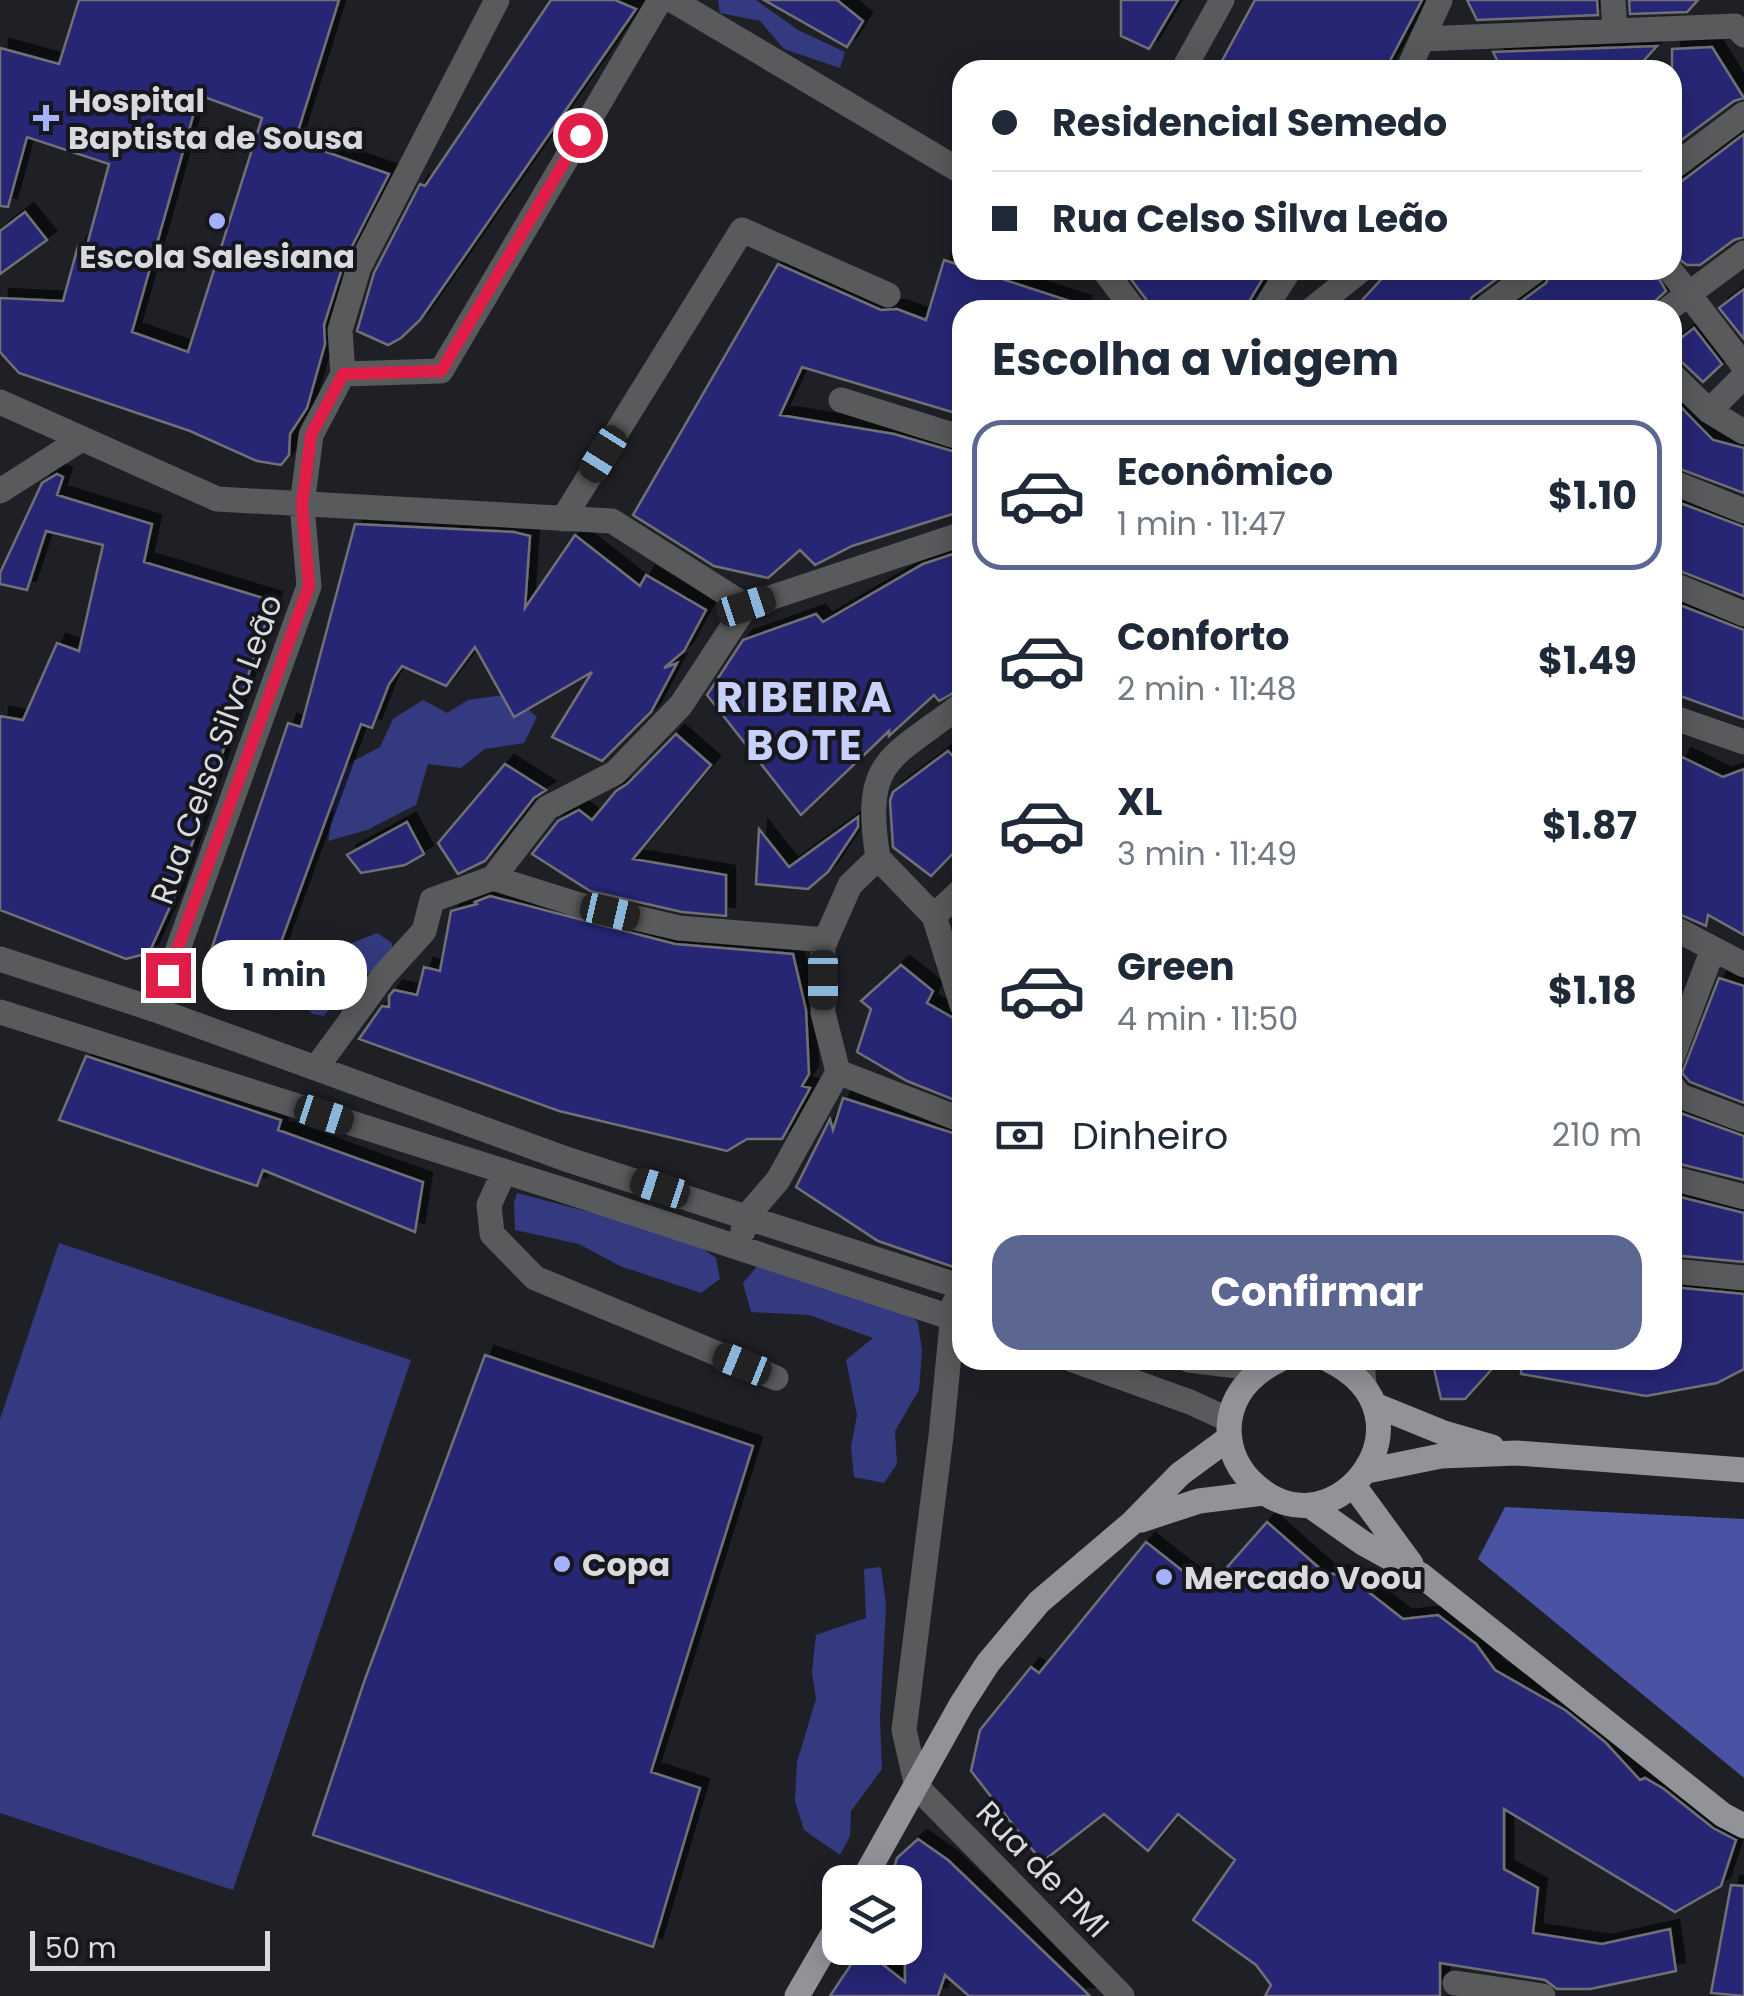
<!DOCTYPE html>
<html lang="pt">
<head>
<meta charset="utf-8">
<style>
  body { margin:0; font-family:Poppins,sans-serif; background:#f6f6f7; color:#1f2937; height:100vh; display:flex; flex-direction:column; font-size:38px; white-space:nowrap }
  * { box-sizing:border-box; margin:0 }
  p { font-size:32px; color:#747a83 }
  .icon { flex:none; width:55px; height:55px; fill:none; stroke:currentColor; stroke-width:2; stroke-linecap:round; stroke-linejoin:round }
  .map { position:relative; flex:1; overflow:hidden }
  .sheet { position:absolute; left:952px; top:300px; width:730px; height:1070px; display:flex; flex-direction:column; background:#fff; border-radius:30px; box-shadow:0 5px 25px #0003 }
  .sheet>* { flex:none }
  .hud { position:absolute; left:952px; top:60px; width:730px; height:220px; border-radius:30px; box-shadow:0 5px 25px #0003; display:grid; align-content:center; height:220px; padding:0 40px; background:#fff }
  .buttons { position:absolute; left:822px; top:1865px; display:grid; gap:20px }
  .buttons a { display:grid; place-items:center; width:100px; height:100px; border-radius:20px; background:#fff; box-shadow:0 5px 25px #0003; font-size:50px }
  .scale { position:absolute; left:30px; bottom:25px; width:240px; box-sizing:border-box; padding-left:10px; border:5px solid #d9dadd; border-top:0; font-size:28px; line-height:35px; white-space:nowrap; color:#d9dadd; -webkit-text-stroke:8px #16171c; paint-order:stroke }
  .end { position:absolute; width:45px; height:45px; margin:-22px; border:12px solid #e11d48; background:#fff; box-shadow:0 0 0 5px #fff }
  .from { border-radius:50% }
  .bubble { position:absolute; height:70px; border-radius:30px; background:#fff; box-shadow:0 5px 25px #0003; font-size:32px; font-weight:700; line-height:70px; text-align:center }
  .car { position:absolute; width:30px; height:60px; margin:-30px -15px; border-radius:12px; box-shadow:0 0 8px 2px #0007; background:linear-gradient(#222 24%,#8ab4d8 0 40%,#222 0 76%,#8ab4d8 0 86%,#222 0) }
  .hud b { display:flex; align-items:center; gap:35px; height:95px; font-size:38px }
  .hud b+b { border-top:2px solid #e0e1e3 }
  .hud i { width:25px; height:25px; background:#1f2937 }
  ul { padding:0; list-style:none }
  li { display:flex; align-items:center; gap:30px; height:150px; margin:0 20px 15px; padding:0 20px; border:5px solid transparent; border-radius:30px }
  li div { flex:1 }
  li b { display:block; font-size:38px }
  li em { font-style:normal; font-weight:700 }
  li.active { border-color:#5b6790 }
  li>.icon { width:90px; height:90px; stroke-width:1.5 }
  h2 { padding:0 40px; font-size:45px; line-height:120px }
  .pay { display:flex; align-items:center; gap:25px; height:110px; padding:0 40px; font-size:38px }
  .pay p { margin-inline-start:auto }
  .cta { display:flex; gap:20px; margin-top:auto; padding:20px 40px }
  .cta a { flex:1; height:115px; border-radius:30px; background:#5b6790; color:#fff; font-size:40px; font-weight:700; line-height:115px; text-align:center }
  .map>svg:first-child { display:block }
  .green { fill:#343a7f }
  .water { fill:#4952a3 }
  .building { fill:#262775; stroke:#6f7076; stroke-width:2.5; fill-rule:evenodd; filter:url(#shadow) }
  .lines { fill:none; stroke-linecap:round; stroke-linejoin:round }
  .minor { stroke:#595a5c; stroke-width:25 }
  .major { stroke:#929399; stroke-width:25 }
  .route { stroke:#e11d48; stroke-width:12 }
  .poi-dot { fill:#a4b2fc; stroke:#16171c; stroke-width:4 }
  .labels { text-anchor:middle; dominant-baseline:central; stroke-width:8; stroke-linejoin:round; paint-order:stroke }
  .poi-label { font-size:32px; font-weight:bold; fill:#d9dadd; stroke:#16171c; text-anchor:start }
  .street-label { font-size:32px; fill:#d9dadd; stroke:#16171c }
  .district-label { font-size:42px; font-weight:bold; letter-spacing:2.5px; fill:#c8d1fb; stroke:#16171c }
</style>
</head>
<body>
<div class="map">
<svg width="1744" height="1996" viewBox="0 0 1744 1996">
  <defs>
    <filter id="shadow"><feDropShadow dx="9" dy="-9" stdDeviation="0" flood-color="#0009"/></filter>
  </defs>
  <rect width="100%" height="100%" fill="#1f2025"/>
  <path class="green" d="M718 0H756L798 30 845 52 840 68 784 49 760 21 720 13Z
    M510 694 537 717 524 743 485 749 461 768 428 764 416 805 367 830 328 841 333 813 329 774 380 747 393 719 423 700 447 713 468 700Z
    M377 933 392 943V960C364 974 343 990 324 1016L312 1014 297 993 294 973 314 952 352 943Z
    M517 1193 688 1238 716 1258 720 1279 701 1293 620 1266 579 1244 515 1230 514 1203Z
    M59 1243 411 1360 233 1890 0 1813V1419Z
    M758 1265 896 1306 918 1322 922 1351 919 1390 895 1431 897 1464 884 1483 854 1477 851 1447 857 1415 846 1360 873 1338 809 1315 751 1312 743 1283Z
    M881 1567 886 1606 880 1718 882 1769 851 1811 850 1836 840 1855 804 1830 795 1801 797 1762 816 1699 812 1672 816 1635 866 1618 864 1569Z"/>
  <path class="water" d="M1505 1507 1744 1519V1778L1478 1559Z"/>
  <path class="building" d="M79 0H339L295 141 389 174 344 262 324 325 325 344 307 408 290 434 289 455 281 465 257 461 190 431 19 373 0 352V298L63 301 78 246 86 249 109 164 27 137 8 207 0 206V48L59 64ZM199 95 262 118 188 352 132 332Z
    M551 0H615L636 9 420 320 401 338 388 345 357 331 374 273 420 184 425 186Z
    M764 0H837L863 21 847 47Z
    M1121 0H1178L1149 49 1121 36Z
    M1255 0H1422L1385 70H1217Z
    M1467 0H1597L1598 15 1477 20Z
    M1629 0H1698L1687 12 1630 14Z
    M1657 46 1635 70H1502L1493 52Z
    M1712 47 1744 98 1734 101 1672 147V49Z
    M1744 134V237L1734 240 1700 265H1687L1672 254V184L1682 181Z
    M25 212 47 240 0 274V231Z
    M944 260 962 266V270H974L1082 305 1081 310H962V415L802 367 780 415 894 434 962 454V511L852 546 815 565 800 550 768 578 714 566 633 515 778 264 881 310 897 309 926 320Z
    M1124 270H1268L1244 310H1154Z
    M1390 270H1509L1472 297 1466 310H1353Z
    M1552 270H1654L1666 291 1653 303 1651 310H1509L1546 283Z
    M1744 289V339L1719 308Z
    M1694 328 1722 364 1703 382 1683 363 1672 359V345Z
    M1672 398 1713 440 1744 448V493L1672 466Z
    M57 474 63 477 57 495 152 524 144 562 273 601 174 898 149 953 126 959 0 910V716L23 720 57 643 79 651 103 545 46 531 27 590 0 584V573L42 483Z
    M1672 500 1744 527V596L1672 568Z
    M355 524 514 532 530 536 525 608 575 535 640 586 646 575 706 610 684 651 664 668 677 663 651 712 602 761 552 737 592 672 514 717 475 647 446 686 402 666 389 684 372 728 361 724 277 953 285 974 276 1009 214 989 204 971 288 723 301 727Z
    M962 551V688L939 701 934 695 889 736V731L801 815 707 695 743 640 816 614 823 622 923 564Z
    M1672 602 1744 630V719L1672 693Z
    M676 734 711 765 633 859 726 875V916L682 912 590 891 532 854 558 821 579 810 592 820 616 791 627 784Z
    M948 751 962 766V844L931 876 893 847 890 801 893 792Z
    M1682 757 1723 777 1744 769V935L1708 915 1706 926 1672 911V779Z
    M505 764 546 790 534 798 485 861 458 874 438 843Z
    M858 817V827L828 872 808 889 756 884 759 829 789 867Z
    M407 822 424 854 405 865 361 873 347 855Z
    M490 896 675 944 793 954 806 1010 809 1074 802 1086 810 1088 782 1139H747L727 1151 559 1111 359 1039 382 1006 389 1007V996L394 990 417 995 424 967 440 971 451 911 477 904 475 902Z
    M901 965 933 991 927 1003 962 1023V1103L907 1081 857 1052 871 1009 861 1001Z
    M1719 978 1744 986V1103L1690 1082 1682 1073Z
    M86 1056 281 1120 278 1130 423 1182 415 1232 263 1170 257 1186 59 1120Z
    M843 1098 962 1136V1270L878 1241 796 1187 830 1119 833 1130Z
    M1672 1110 1744 1136V1180L1672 1162Z
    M1672 1195 1744 1213V1262L1672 1255Z
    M1672 1287 1744 1294V1369L1717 1383 1646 1396 1521 1374 1522 1360H1672Z
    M485 1355 753 1446 651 1772 700 1788 653 1947 313 1835 364 1682Z
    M1432 1360H1500L1465 1399H1441Z
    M1267 1522 1325 1573 1348 1576 1403 1619 1438 1615 1476 1644 1495 1670 1565 1710 1605 1742 1640 1780 1645 1778 1664 1789 1713 1828 1736 1840 1721 1886 1675 1912 1504 1809V1869L1538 1888 1533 1933 1602 1944 1670 1929 1676 1971 1590 1989H1557L1545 1980 1440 1963V1996H1265L1271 1985 1256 1965 1193 1920 1235 1860 1178 1814 1148 1851 1104 1814 1042 1862 971 1771 980 1730 1031 1667 1039 1673 1146 1542 1207 1590Z
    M918 1839 948 1860 1090 1996H969L945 1975 938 1996H830L862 1948 905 1982V1882H890L897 1858Z
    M1731 1885 1744 1886V1996L1711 1993Z"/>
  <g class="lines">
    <path class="minor" d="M672 0 962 172
      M1613 0 1615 31
      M1422 39 1735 26 1744 35
      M1183 70 1222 0
      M1408 70 1440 0
      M1672 168 1744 114
      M1104 270 1134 310
      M1670 270 1744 366
      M1264 310 1289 270
      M1311 310 1361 270
      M1482 310 1536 270
      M1667 310 1744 253
      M343 374 441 371 660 0
      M343 374 340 330 359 267 497 0
      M1672 375 1709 411 1744 432
      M841 400 962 438
      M0 402 217 499 612 521 746 606 962 534
      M1709 411 1744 376
      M1672 482 1744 511
      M0 491 80 440
      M563 519 742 230 888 295
      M1672 584 1744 614
      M1672 717 1744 742
      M878 858C862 758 890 760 962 704
      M493 878 576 904 679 928 826 940
      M934 916 962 890
      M1672 927 1744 965
      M0 959 156 1010 566 1159 962 1287
      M156 1010 309 586 302 505 311 435 343 374
      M0 1012 560 1189 962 1321
      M1672 1058 1713 949
      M316 1068 384 975 424 931 432 900 493 878 547 808 615 773 681 705 746 606
      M838 1072 962 1120
      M1672 1086 1680 1096 1744 1120
      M504 1172 489 1205 492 1234 535 1278 776 1378
      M1672 1178 1744 1197
      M743 1231 747 1216 778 1180 838 1072 823 1013V946L850 885 878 858 934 916 962 1005
      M1672 1271 1744 1278
      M954 1304 941 1436 904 1730 917 1787 1122 1996
      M1073 1360 1190 1402 1229 1420
      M1189 1360 1261 1369
      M1362 1360 1364 1385
      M1455 1983 1543 1996"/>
    <path class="major" d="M1279 1360C1250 1374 1229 1397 1229 1431 1230 1452 1239 1471 1255 1485 1335 1558 1443 1416 1329 1360
      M1375 1405 1444 1433 1492 1447
      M1367 1471 1441 1456 1517 1453 1744 1470
      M1354 1486 1411 1564
      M1309 1505 1363 1543 1421 1575 1723 1815 1744 1826
      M1141 1520 1199 1501 1263 1493
      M862 1882 961 1705 988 1663 1039 1602 1132 1523 1180 1474 1229 1438
      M797 1996 840 1922"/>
  </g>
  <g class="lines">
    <path class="route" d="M168 975 309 586 302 505 311 435 343 374 441 371 580 135"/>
  </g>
  <g class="poi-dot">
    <path d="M41 103h10v10h10v10h-10v10h-10v-10h-10v-10h10z"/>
    <circle cx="217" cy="221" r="10"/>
    <circle cx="562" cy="1564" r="10"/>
    <circle cx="1164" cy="1577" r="10"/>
  </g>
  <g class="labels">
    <g class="poi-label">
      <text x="68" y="100">Hospital<tspan x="68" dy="37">Baptista de Sousa</tspan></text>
      <text x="217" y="256" text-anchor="middle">Escola Salesiana</text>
      <text x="582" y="1564">Copa</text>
      <text x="1184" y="1577">Mercado Voou</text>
    </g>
    <g class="street-label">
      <text transform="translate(216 749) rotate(-70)">Rua Celso Silva Leão</text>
      <text transform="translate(1043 1869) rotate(46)">Rua de PMI</text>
    </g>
    <g class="district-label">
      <text x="805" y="697">RIBEIRA<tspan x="805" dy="48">BOTE</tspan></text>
    </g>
  </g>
</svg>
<div class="buttons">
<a><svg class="icon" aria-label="layers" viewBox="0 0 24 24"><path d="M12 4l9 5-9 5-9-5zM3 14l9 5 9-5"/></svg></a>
</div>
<div class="scale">50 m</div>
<i class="end from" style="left:580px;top:135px"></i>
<i class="end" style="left:168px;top:975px"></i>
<div class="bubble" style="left:202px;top:940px;width:165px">1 min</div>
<i class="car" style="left:603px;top:454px;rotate:212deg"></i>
<i class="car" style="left:746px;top:606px;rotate:72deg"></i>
<i class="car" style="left:610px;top:912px;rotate:103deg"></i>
<i class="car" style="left:823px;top:980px;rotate:180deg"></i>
<i class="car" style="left:324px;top:1115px;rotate:108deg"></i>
<i class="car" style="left:660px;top:1188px;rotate:288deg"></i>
<i class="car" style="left:742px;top:1364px;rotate:292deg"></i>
<div class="hud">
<b><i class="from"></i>Residencial Semedo</b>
<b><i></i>Rua Celso Silva Leão</b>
</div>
<section class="sheet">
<h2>Escolha a viagem</h2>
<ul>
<li class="active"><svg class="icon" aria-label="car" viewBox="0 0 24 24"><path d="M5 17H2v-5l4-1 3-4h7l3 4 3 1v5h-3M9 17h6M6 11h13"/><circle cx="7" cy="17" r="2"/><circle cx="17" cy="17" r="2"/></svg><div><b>Econômico</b><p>1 min · 11:47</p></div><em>$1.10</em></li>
<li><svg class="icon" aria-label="car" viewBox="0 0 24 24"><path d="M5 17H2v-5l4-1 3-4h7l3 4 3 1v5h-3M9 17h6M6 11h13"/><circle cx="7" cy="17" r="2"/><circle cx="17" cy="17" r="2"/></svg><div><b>Conforto</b><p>2 min · 11:48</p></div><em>$1.49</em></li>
<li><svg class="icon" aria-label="car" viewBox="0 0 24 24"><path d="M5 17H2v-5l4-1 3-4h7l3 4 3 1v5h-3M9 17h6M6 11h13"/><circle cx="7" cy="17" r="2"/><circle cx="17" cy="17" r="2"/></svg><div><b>XL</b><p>3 min · 11:49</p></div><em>$1.87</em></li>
<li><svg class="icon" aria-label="car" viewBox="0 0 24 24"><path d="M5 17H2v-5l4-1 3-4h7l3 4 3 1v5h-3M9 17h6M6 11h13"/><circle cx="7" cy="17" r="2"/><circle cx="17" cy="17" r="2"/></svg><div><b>Green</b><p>4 min · 11:50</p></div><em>$1.18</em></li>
</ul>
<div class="pay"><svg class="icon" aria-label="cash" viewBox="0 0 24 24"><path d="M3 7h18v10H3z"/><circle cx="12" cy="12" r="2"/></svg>Dinheiro<p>210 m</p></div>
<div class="cta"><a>Confirmar</a></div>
</section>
</div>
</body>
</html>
